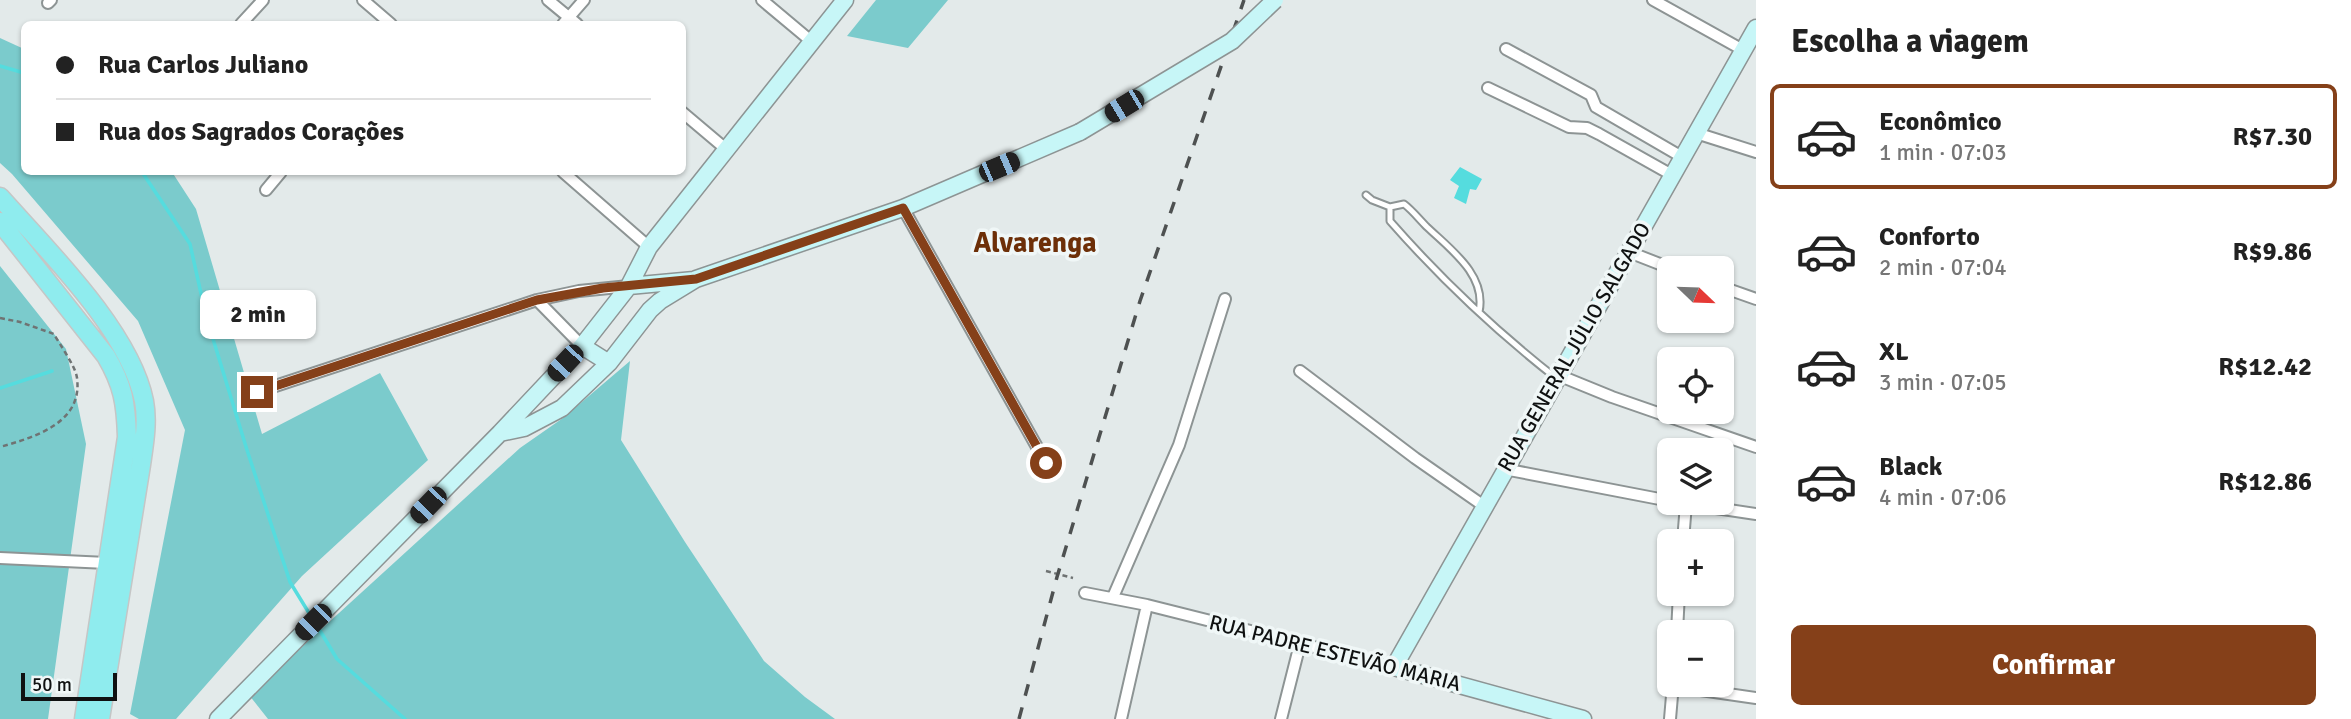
<!DOCTYPE html>
<html lang="pt">
<head>
<meta charset="utf-8">
<style>
  body { margin:0; font-family:Signika,sans-serif; background:#f6f6f6; color:#222; height:100vh; display:flex; flex-direction:column; font-size:26px; white-space:nowrap }
  * { box-sizing:border-box; margin:0 }
  p { font-size:23px; color:#767676 }
  .icon { flex:none; width:38px; height:38px; fill:none; stroke:currentColor; stroke-width:2; stroke-linecap:round; stroke-linejoin:round }
  .map { position:relative; flex:1; overflow:hidden }
  .details { display:flex; flex-direction:column; background:#fff; width:595px }
  .details>* { flex:none }
  .top-card { position:absolute; left:21px; top:21px; width:665px; height:154px; border-radius:10px; box-shadow:0 2px 5px #0004; display:grid; align-content:center; height:154px; padding:0 35px; background:#fff }
  .needle { width:46px; rotate:113deg }
  .buttons { position:absolute; left:1657px; top:256px; display:grid; gap:14px }
  .buttons a { display:grid; place-items:center; width:77px; height:77px; border-radius:10px; background:#fff; box-shadow:0 2px 5px #0004; font-size:35px }
  .scale { position:absolute; left:21px; bottom:18px; width:96px; box-sizing:border-box; padding-left:7px; border:4px solid #0f1111; border-top:0; font-size:19px; line-height:24px; white-space:nowrap; color:#0f1111; -webkit-text-stroke:5px #f0f7f7; paint-order:stroke }
  .end { position:absolute; width:32px; height:32px; margin:-16px; border:9px solid #854019; background:#fff; box-shadow:0 0 0 4px #fff }
  .from { border-radius:50% }
  .bubble { position:absolute; height:49px; border-radius:10px; background:#fff; box-shadow:0 2px 5px #0004; font-size:23px; font-weight:800; line-height:49px; text-align:center }
  .car { position:absolute; width:21px; height:42px; margin:-21px -10px; border-radius:9px; box-shadow:0 0 5px 2px #0007; background:linear-gradient(#222 24%,#8ab4d8 0 40%,#222 0 76%,#8ab4d8 0 86%,#222 0) }
  .top-card b { display:flex; align-items:center; gap:24px; height:66px; font-size:26px }
  .top-card b+b { border-top:2px solid #e0e0e0 }
  .top-card i { width:18px; height:18px; background:#222 }
  ul { padding:0; list-style:none }
  li { display:flex; align-items:center; gap:21px; height:105px; margin:0 14px 10px; padding:0 21px; border:4px solid transparent; border-radius:10px }
  li div { flex:1 }
  li b { display:block; font-size:26px }
  li em { font-style:normal; font-weight:800 }
  li.on { border-color:#854019 }
  li>.icon { width:63px; height:63px; stroke-width:1.5 }
  h2 { padding:0 35px; font-size:32px; line-height:84px }
  .primary-button { display:flex; gap:14px; margin-top:auto; padding:14px 35px }
  .primary-button a { flex:1; height:80px; border-radius:10px; background:#854019; color:#fff; font-size:28px; font-weight:800; line-height:80px; text-align:center }
  main { display:flex; flex:1; min-height:0 }
  .map>svg:first-child { display:block }
  .green { fill:#7bcbcc }
  .water { fill:#55dcde }
  .lines { fill:none; stroke-linecap:round; stroke-linejoin:round }
  .stream { stroke:#55dcde; stroke-width:3.5 }
  .lane-casing { stroke:#8d9494; stroke-width:9 }
  .street-casing { stroke:#8d9494; stroke-width:14 }
  .secondary-casing { stroke:#8d9494; stroke-width:19 }
  .primary-casing { stroke:#c5c6c6; stroke-width:21 }
  .path { stroke:#6f7373; stroke-width:2.5; stroke-dasharray:5 3.5; stroke-linecap:butt }
  .lane { stroke:#fff; stroke-width:5 }
  .street { stroke:#fff; stroke-width:10 }
  .secondary { stroke:#c7f6f7; stroke-width:16 }
  .primary { stroke:#8fecee; stroke-width:18 }
  .rail { stroke:#4e5151; stroke-width:3.5; stroke-dasharray:12 12; stroke-linecap:butt }
  .secondary-bridge-casing { stroke:#8d9494; stroke-width:19; stroke-linecap:butt }
  .secondary-bridge { stroke:#c7f6f7; stroke-width:16 }
  .route { stroke:#854019; stroke-width:9 }
  .labels { text-anchor:middle; dominant-baseline:central; stroke-width:7; stroke-linejoin:round; paint-order:stroke }
  .street-label { font-size:21px; fill:#0f1111; stroke:#f0f7f7 }
  .district-label { font-size:28px; font-weight:bold; fill:#6d2f08; stroke:#f0f7f7 }
</style>
</head>
<body>
<main>
<div class="map">
<svg width="1756" height="719" viewBox="0 0 1756 719">
  <rect width="100%" height="100%" fill="#e3eaea"/>
  <path class="green" d="M876 0H948L908 48 847 36Z
    M0 38 24 49V172H172L196 209 262 434 380 373 428 460 302 576 176 719H139L130 714 185 430 138 321 12 174 0 163Z
    M0 266 66 349 86 444 48 719H0Z
    M630 361 621 440 685 542 764 661 805 697 835 719H268L249 695 520 448 563 418Z"/>
  <path class="water" d="M1460 167 1482 179 1476 190 1470 189 1466 204 1454 198 1459 186 1450 180Z"/>
  <g class="lines">
    <path class="stream" d="M0 66 24 73
      M142 172 190 244 206 316 247 450 290 582 312 618
      M0 388 52 371
      M316 624 337 659 405 719"/>
    <defs>
      <path id="lane" d="M1366 195 1372 200 1390 207
        M1479 312C1487 275 1450 249 1427 227 1419 219 1412 210 1404 204L1390 207V221C1440 278 1496 331 1556 378"/>
      <path id="street" d="M363 0 391 24
        M548 0 577 24
        M762 0 811 41
        M1653 0 1743 50
        M48 3 51 0
        M241 24 263 0
        M563 24 584 0
        M1506 49 1591 95 1596 107 1682 157
        M1488 88 1569 127 1587 128 1599 134 1672 175
        M682 112 727 150
        M1696 133 1756 152
        M563 172 649 247
        M266 190 281 172
        M903 208 1046 463
        M1629 252 1670 268
        M1722 287 1756 299
        M537 300 582 346
        M1300 371 1415 458 1484 506
        M1558 375 1612 397 1756 447
        M257 392 537 300 579 291 629 286
        M1504 469 1670 501
        M1676 502 1756 514
        M1683 541 1686 504
        M0 558 107 563
        M1085 593 1147 605 1394 667
        M1113 597 1179 445 1225 299
        M1677 632 1679 593
        M1673 686 1756 698
        M1121 719 1147 605
        M1281 719 1300 644
        M1670 719 1673 684"/>
      <path id="secondary" d="M629 286 694 280
        M582 346 609 363
        M500 433 524 428 562 408 609 363 650 310 660 301 696 279 903 208 1080 132
        M218 719 500 433 582 346 629 286 649 247 845 0
        M1583 719 1394 667 1756 28"/>
      <path id="primary" d="M0 197C47 250 130 331 144 401 148 422 144 444 141 465L100 719
        M0 222 106 356C123 385 126 403 127 437L84 719"/>
    </defs>
    <use href="#lane" class="lane-casing"/>
    <use href="#street" class="street-casing"/>
    <use href="#secondary" class="secondary-casing"/>
    <use href="#primary" class="primary-casing"/>
    <path class="path" d="M0 318 20 322 54 334C60 345 76 367 77 378 83 423 35 437 0 447
      M1046 571 1073 578"/>
    <use href="#lane" class="lane"/>
    <use href="#street" class="street"/>
    <use href="#secondary" class="secondary"/>
    <use href="#primary" class="primary"/>
    <path class="rail" d="M1019 719 1057 577 1140 301 1244 0"/>
    <defs>
      <path id="secondary-bridge" d="M1080 132 1232 41 1275 0"/>
    </defs>
    <use href="#secondary-bridge" class="secondary-bridge-casing"/>
    <use href="#secondary-bridge" class="secondary-bridge"/>
  </g>
  <g class="lines">
    <path class="route" d="M257 392 537 300 603 288 696 279 903 208 1046 463"/>
  </g>
  <g class="labels">
    <g class="street-label">
      <text transform="translate(1574 347) rotate(-60)">RUA GENERAL JÚLIO SALGADO</text>
      <text transform="translate(1335 653) rotate(14)">RUA PADRE ESTEVÃO MARIA</text>
    </g>
    <g class="district-label">
      <text x="1035" y="243">Alvarenga</text>
    </g>
  </g>
</svg>
<div class="buttons">
<a><svg class="needle" viewBox="-14 -14 28 28"><path d="M0-13l5 13h-10z" fill="#e53935"/><path d="M0 13l5-13h-10z" fill="#767676"/></svg></a>
<a><svg class="icon" aria-label="locate" viewBox="0 0 24 24"><circle cx="12" cy="12" r="6"/><path d="M12 2v4M12 18v4M2 12h4M18 12h4"/></svg></a>
<a><svg class="icon" aria-label="layers" viewBox="0 0 24 24"><path d="M12 4l9 5-9 5-9-5zM3 14l9 5 9-5"/></svg></a>
<a>+</a>
<a>−</a>
</div>
<div class="scale">50 m</div>
<i class="end from" style="left:1046px;top:463px"></i>
<i class="end" style="left:257px;top:392px"></i>
<div class="bubble" style="left:200px;top:290px;width:116px">2 min</div>
<i class="car" style="left:1124px;top:106px;rotate:239deg"></i>
<i class="car" style="left:999px;top:167px;rotate:67deg"></i>
<i class="car" style="left:565px;top:363px;rotate:223deg"></i>
<i class="car" style="left:428px;top:505px;rotate:224deg"></i>
<i class="car" style="left:313px;top:622px;rotate:225deg"></i>
<div class="top-card">
<b><i class="from"></i>Rua Carlos Juliano</b>
<b><i></i>Rua dos Sagrados Corações</b>
</div>
</div>
<section class="details">
<h2>Escolha a viagem</h2>
<ul>
<li class="on"><svg class="icon" aria-label="car" viewBox="0 0 24 24"><path d="M5 17H2v-5l4-1 3-4h7l3 4 3 1v5h-3M9 17h6M6 11h13"/><circle cx="7" cy="17" r="2"/><circle cx="17" cy="17" r="2"/></svg><div><b>Econômico</b><p>1 min · 07:03</p></div><em>R$7.30</em></li>
<li><svg class="icon" aria-label="car" viewBox="0 0 24 24"><path d="M5 17H2v-5l4-1 3-4h7l3 4 3 1v5h-3M9 17h6M6 11h13"/><circle cx="7" cy="17" r="2"/><circle cx="17" cy="17" r="2"/></svg><div><b>Conforto</b><p>2 min · 07:04</p></div><em>R$9.86</em></li>
<li><svg class="icon" aria-label="car" viewBox="0 0 24 24"><path d="M5 17H2v-5l4-1 3-4h7l3 4 3 1v5h-3M9 17h6M6 11h13"/><circle cx="7" cy="17" r="2"/><circle cx="17" cy="17" r="2"/></svg><div><b>XL</b><p>3 min · 07:05</p></div><em>R$12.42</em></li>
<li><svg class="icon" aria-label="car" viewBox="0 0 24 24"><path d="M5 17H2v-5l4-1 3-4h7l3 4 3 1v5h-3M9 17h6M6 11h13"/><circle cx="7" cy="17" r="2"/><circle cx="17" cy="17" r="2"/></svg><div><b>Black</b><p>4 min · 07:06</p></div><em>R$12.86</em></li>
</ul>
<div class="primary-button"><a>Confirmar</a></div>
</section>
</main>
</body>
</html>
